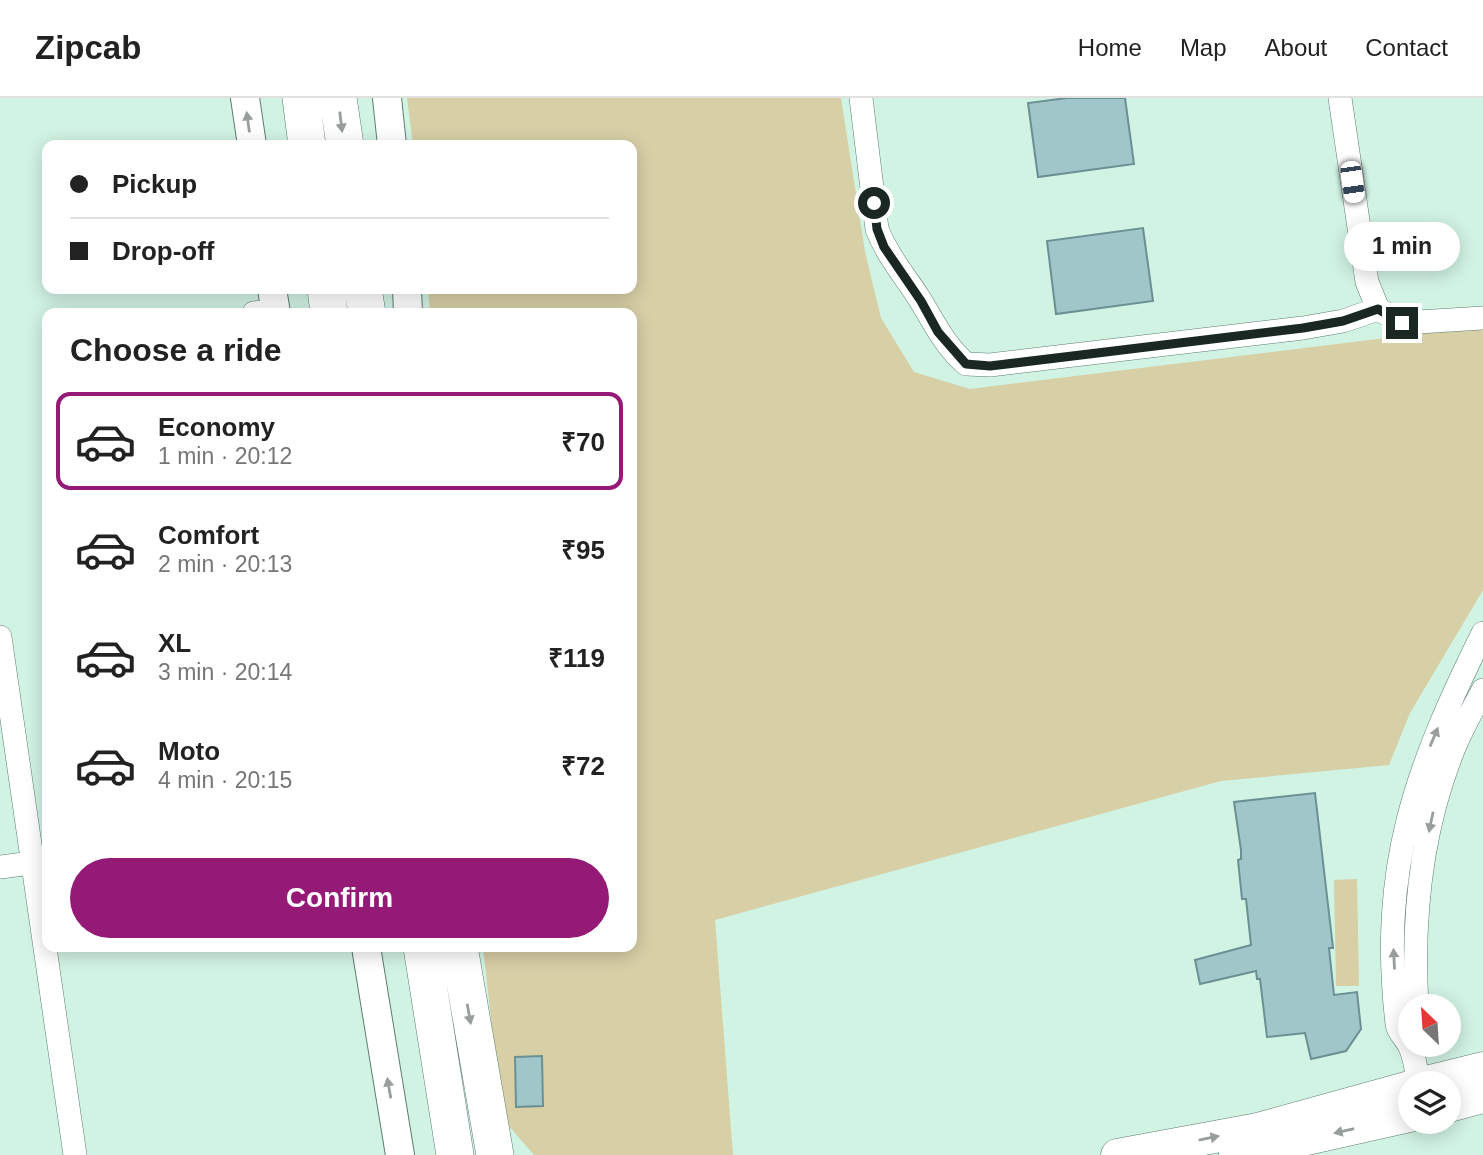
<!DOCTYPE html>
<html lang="en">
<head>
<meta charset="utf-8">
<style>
  body { margin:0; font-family:Helvetica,sans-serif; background:#f2f2f2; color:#222; height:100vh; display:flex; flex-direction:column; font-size:26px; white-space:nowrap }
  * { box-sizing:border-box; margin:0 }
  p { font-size:23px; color:#767676 }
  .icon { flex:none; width:38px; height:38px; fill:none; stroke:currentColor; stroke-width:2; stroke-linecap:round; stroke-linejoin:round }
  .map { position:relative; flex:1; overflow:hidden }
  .panel { position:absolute; left:42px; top:210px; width:595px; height:644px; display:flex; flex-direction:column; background:#fff; border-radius:14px; box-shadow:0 4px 18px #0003 }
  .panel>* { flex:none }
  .guide { position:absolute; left:42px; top:42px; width:595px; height:154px; border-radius:14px; box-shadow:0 4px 18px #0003; display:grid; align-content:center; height:154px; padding:0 28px; background:#fff }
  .needle { width:46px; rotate:335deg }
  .controls { position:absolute; left:1398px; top:896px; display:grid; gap:14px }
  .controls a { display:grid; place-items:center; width:63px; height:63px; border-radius:50%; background:#fff; box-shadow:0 4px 18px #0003; font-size:35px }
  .end { position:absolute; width:32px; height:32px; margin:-16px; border:9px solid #1a2722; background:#fff; box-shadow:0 0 0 4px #fff }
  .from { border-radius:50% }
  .bubble { position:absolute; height:49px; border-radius:24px; background:#fff; box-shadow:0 4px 18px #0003; font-size:23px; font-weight:600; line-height:49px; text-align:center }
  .car { position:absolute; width:21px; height:42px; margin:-21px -10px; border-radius:9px; box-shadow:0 0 5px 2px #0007; background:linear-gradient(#fff 24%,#345 0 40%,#fff 0 76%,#345 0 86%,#fff 0) }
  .guide b { display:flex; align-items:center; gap:24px; height:66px; font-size:26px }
  .guide b+b { border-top:2px solid #e0e0e0 }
  .guide i { width:18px; height:18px; background:#222 }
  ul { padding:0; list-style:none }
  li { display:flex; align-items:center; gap:21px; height:98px; margin:0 14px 10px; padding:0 14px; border:4px solid transparent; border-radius:14px }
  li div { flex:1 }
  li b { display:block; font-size:26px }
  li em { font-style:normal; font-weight:600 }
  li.active { border-color:#941a76 }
  li>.icon { width:63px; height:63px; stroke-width:1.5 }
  h2 { padding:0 28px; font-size:32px; line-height:84px }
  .button { display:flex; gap:14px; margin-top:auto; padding:14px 28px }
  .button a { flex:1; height:80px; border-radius:42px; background:#941a76; color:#fff; font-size:28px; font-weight:600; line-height:80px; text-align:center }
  header { display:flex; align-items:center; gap:42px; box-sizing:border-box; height:98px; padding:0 35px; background:#fff; border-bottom:2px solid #e0e0e0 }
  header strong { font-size:33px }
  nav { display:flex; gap:38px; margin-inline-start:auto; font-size:24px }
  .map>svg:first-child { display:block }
  .green { fill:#d7cfa6 }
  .building { fill:#a0c6c9; stroke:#6b9093; stroke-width:2 }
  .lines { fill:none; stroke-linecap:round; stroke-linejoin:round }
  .minor-casing { stroke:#5d7c6f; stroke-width:24 }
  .tertiary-casing { stroke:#5d7c6f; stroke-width:30 }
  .secondary-casing { stroke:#5d7c6f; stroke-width:33 }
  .trunk-casing { stroke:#5d7c6f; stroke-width:38 }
  .minor { stroke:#fff; stroke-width:23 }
  .tertiary { stroke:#fff; stroke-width:28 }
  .secondary { stroke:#fff; stroke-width:32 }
  .trunk { stroke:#fff; stroke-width:37 }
  .oneway { fill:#989e9c }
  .route { stroke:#1a2722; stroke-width:9 }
</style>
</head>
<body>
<header>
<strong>Zipcab</strong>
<nav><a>Home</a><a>Map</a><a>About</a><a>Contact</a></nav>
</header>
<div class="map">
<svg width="1483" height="1057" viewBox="0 0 1483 1057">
  <rect width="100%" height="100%" fill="#d1f3e4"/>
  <path class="green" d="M407 0H841L865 154 881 220 914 274 970 291 1483 228V492L1410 615 1389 667 1221 683 715 822 733 1057H534L502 1020 483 849H632V215H430L428 191H632V47H413Z
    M1357 781 1359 888H1336L1334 782Z"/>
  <path class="building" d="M1067 0H1125L1134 66 1038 79 1028 5Z
    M1143 130 1153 203 1056 216 1047 143Z
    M1315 695 1333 850H1329L1334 897 1357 894 1361 931 1346 953 1311 961 1305 935 1267 939 1260 881H1257L1256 873 1200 886 1195 862 1251 847 1246 801H1242L1238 762 1241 761V752L1234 704Z
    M542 958 543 1008 516 1009 515 959Z"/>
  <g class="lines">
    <defs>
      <path id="minor" d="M861 0 877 131C887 157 904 177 919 200 934 224 944 247 966 266L990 267 1303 230 1343 223 1378 211
        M1340 0 1367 184 1378 211 1402 225 1483 220
        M254 215 275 212
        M0 539 75 1057
        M0 769 31 765
        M1417 908C1412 822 1421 731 1454 650 1462 630 1473 611 1483 592
        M1419 985C1416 974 1415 959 1410 949 1407 941 1398 935 1397 926 1379 770 1415 672 1483 535"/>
      <path id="tertiary" d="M245 0 252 47
        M387 0 392 47
        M272 191 276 215
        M407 191 408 215
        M366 849 400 1057"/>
      <path id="secondary" d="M1422 985 1483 970
        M1449 1008 1483 999
        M1117 1057 1258 1031 1410 989
        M1235 1057 1410 1018"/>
      <path id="trunk" d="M301 0 307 47
        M338 0 345 47
        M326 191 329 215
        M363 191 367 215
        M422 849 455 1057
        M459 849 495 1057"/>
    </defs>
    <use href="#minor" class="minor-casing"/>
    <use href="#tertiary" class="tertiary-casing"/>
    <use href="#secondary" class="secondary-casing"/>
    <use href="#trunk" class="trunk-casing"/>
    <use href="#minor" class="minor"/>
    <use href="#tertiary" class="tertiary"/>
    <use href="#secondary" class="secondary"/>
    <use href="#trunk" class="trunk"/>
  </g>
  <defs><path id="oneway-solid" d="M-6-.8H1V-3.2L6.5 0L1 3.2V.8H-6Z" transform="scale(1.75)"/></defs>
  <g class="oneway">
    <use href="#oneway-solid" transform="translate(248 24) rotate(-98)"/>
    <use href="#oneway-solid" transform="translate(341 24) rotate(83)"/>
    <use href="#oneway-solid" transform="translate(1434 639) rotate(-67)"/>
    <use href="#oneway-solid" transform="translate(1431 724) rotate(102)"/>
    <use href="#oneway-solid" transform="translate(1394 861) rotate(-93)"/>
    <use href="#oneway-solid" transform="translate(469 916) rotate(80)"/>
    <use href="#oneway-solid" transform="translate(389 990) rotate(-100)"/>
    <use href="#oneway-solid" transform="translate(1344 1033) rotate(167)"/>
    <use href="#oneway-solid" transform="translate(1209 1040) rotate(-11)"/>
  </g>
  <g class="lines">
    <path class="route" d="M874 105 877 131 884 149 921 203 938 234 966 266 990 268 1303 230 1343 223 1378 211 1402 225"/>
  </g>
</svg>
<div class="controls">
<a><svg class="needle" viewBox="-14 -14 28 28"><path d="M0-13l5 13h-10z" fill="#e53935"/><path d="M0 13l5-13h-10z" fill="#767676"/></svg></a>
<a><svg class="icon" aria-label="layers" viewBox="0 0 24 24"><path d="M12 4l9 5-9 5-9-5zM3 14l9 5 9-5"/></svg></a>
</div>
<i class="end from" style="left:874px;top:105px"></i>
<i class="end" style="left:1402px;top:225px"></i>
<div class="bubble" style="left:1344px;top:124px;width:116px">1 min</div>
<i class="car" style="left:1352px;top:84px;rotate:172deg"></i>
<div class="guide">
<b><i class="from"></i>Pickup</b>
<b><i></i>Drop-off</b>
</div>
<section class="panel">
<h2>Choose a ride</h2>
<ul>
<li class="active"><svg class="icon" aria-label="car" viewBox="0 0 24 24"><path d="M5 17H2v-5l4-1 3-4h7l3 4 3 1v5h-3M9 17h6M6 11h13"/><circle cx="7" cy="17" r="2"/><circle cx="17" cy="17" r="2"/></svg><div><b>Economy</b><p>1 min · 20:12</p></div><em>₹70</em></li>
<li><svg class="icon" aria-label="car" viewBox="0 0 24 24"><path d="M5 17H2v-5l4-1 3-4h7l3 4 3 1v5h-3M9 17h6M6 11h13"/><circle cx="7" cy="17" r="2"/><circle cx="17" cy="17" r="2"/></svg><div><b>Comfort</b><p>2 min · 20:13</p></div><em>₹95</em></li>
<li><svg class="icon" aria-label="car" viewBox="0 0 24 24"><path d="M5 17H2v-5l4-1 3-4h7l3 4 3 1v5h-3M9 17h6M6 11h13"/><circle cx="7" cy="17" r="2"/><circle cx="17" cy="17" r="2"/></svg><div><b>XL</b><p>3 min · 20:14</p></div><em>₹119</em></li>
<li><svg class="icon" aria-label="car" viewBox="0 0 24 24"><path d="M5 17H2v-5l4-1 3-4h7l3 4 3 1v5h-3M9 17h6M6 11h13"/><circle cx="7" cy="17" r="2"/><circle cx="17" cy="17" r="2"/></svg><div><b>Moto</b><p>4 min · 20:15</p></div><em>₹72</em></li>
</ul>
<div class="button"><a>Confirm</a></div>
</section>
</div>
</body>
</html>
